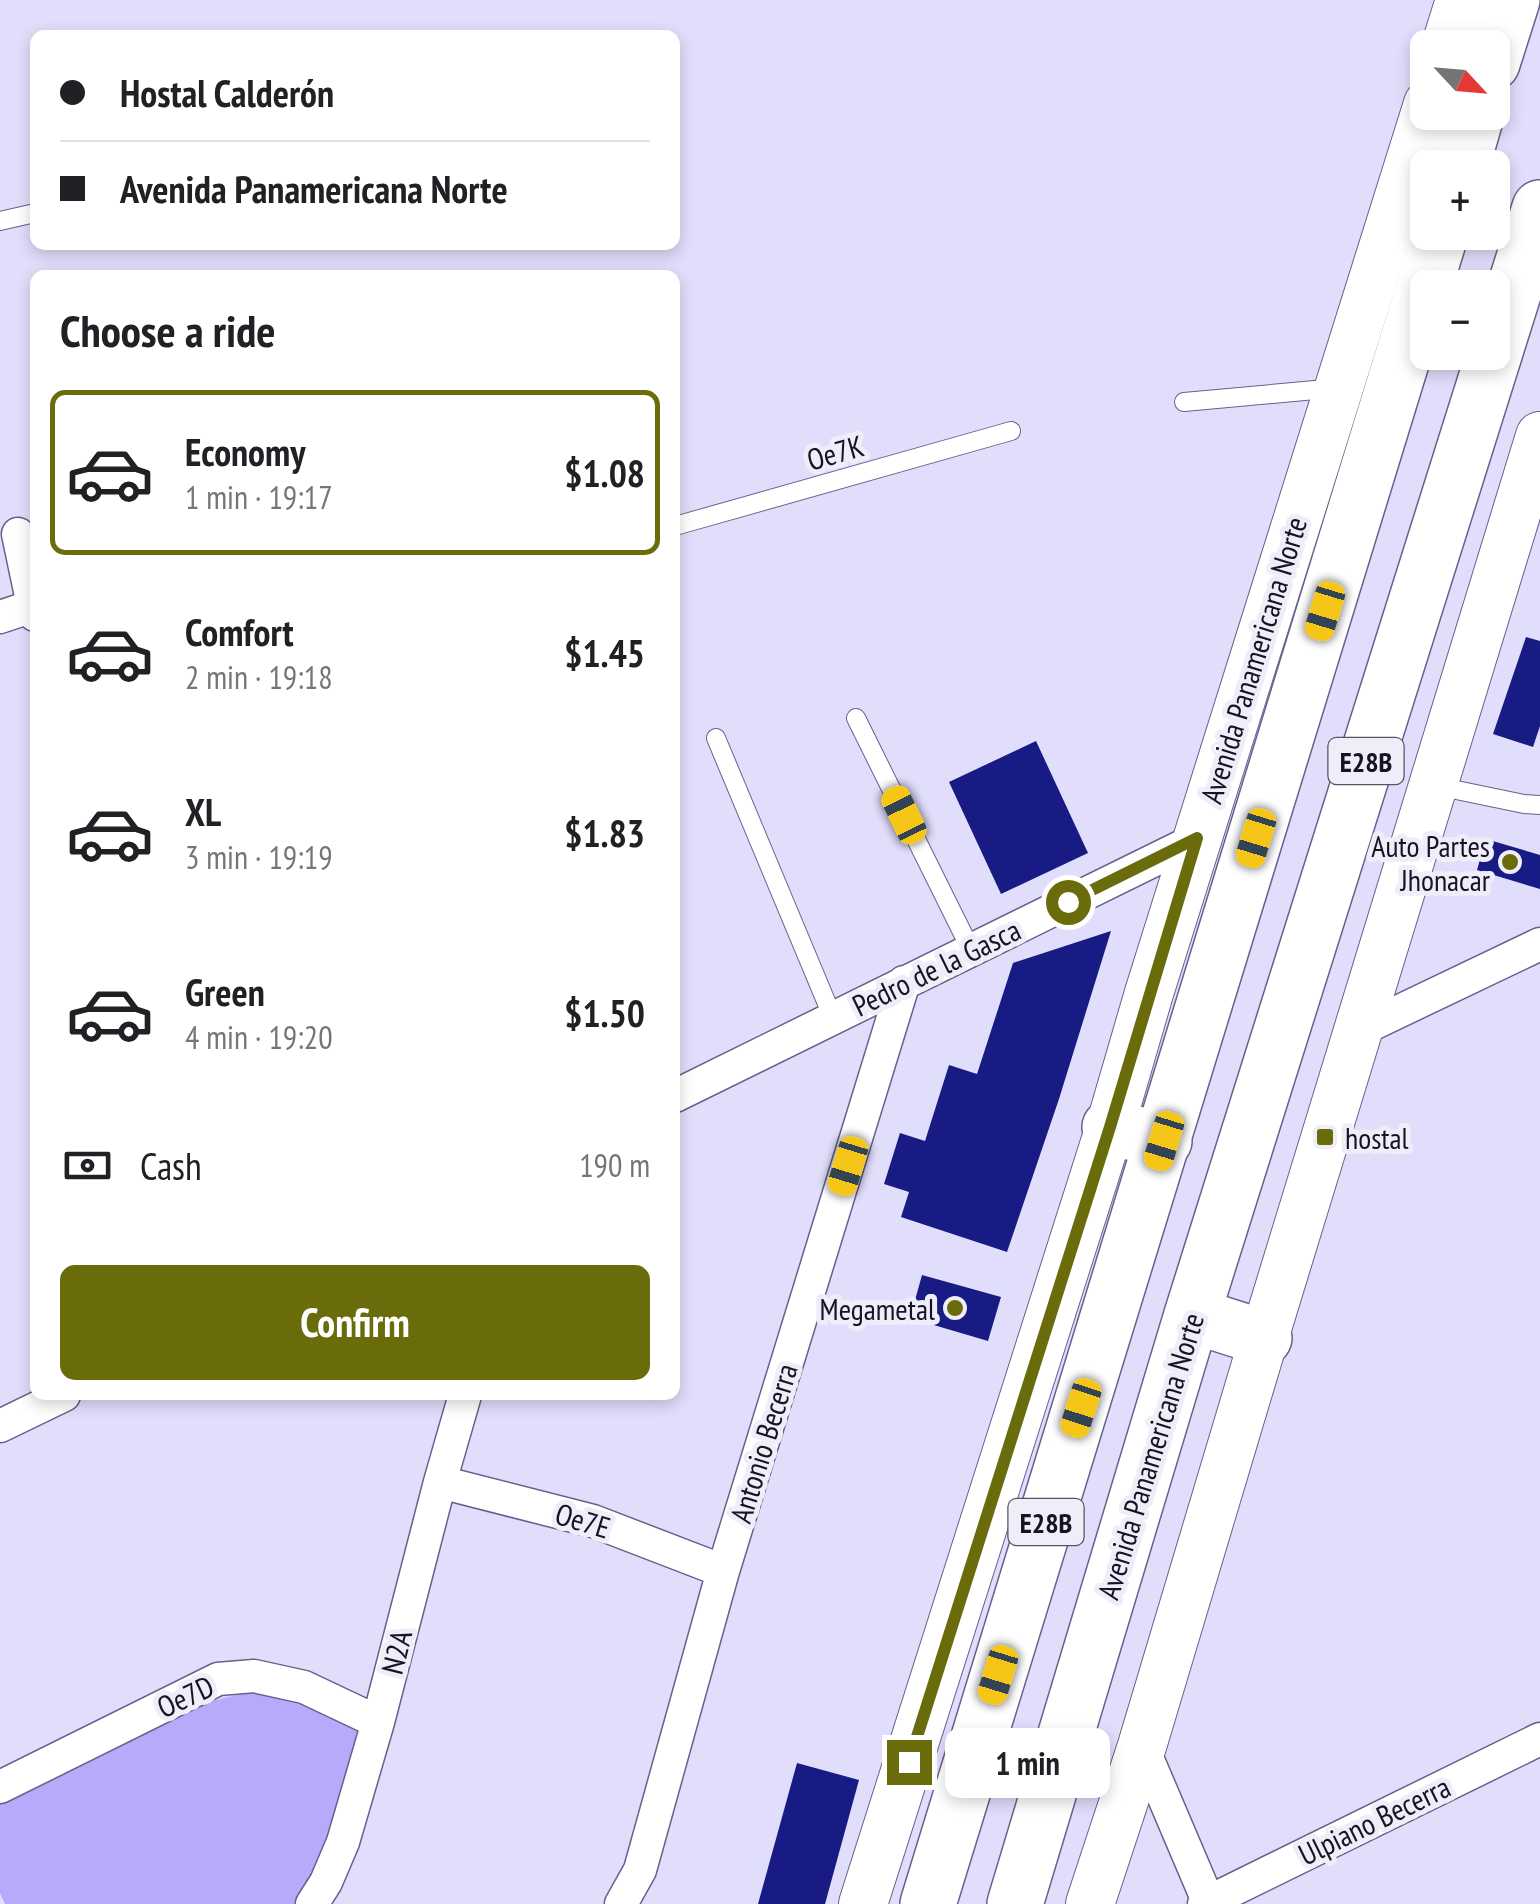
<!DOCTYPE html>
<html lang="en">
<head>
<meta charset="utf-8">
<style>
  body { margin:0; font-family:"PT Sans Narrow",sans-serif; background:#f2f2f2; color:#202124; height:100vh; display:flex; flex-direction:column; font-size:38px; white-space:nowrap }
  * { box-sizing:border-box; margin:0 }
  p { font-size:32px; color:#757577 }
  .icon { flex:none; width:55px; height:55px; fill:none; stroke:currentColor; stroke-width:2; stroke-linecap:round; stroke-linejoin:round }
  .map { position:relative; flex:1; overflow:hidden }
  .panel { position:absolute; left:30px; top:270px; width:650px; height:1130px; display:flex; flex-direction:column; background:#fff; border-radius:15px; box-shadow:0 5px 15px #0003 }
  .panel>* { flex:none }
  .hud { position:absolute; left:30px; top:30px; width:650px; height:220px; border-radius:15px; box-shadow:0 5px 15px #0003; display:grid; align-content:center; height:220px; padding:0 30px; background:#fff }
  .needle { width:65px; rotate:116deg }
  .fabs { position:absolute; left:1410px; top:30px; display:grid; gap:20px }
  .fabs a { display:grid; place-items:center; width:100px; height:100px; border-radius:15px; background:#fff; box-shadow:0 5px 15px #0003; font-size:50px }
  .end { position:absolute; width:45px; height:45px; margin:-22px; border:12px solid #6a6c0c; background:#fff; box-shadow:0 0 0 5px #fff }
  .from { border-radius:50% }
  .bubble { position:absolute; height:70px; border-radius:15px; background:#fff; box-shadow:0 5px 15px #0003; font-size:32px; font-weight:600; line-height:70px; text-align:center }
  .car { position:absolute; width:30px; height:60px; margin:-30px -15px; border-radius:12px; box-shadow:0 0 8px 2px #0007; background:linear-gradient(#f5c518 24%,#345 0 40%,#f5c518 0 76%,#345 0 86%,#f5c518 0) }
  .hud b { display:flex; align-items:center; gap:35px; height:95px; font-size:38px }
  .hud b+b { border-top:2px solid #e0e0e0 }
  .hud i { width:25px; height:25px; background:#202124 }
  ul { padding:0; list-style:none }
  li { display:flex; align-items:center; gap:30px; height:165px; margin:0 20px 15px; padding:0 10px; border:5px solid transparent; border-radius:15px }
  li div { flex:1 }
  li b { display:block; font-size:38px }
  li em { font-style:normal; font-weight:600 }
  li.selected { border-color:#6a6c0c }
  li>.icon { width:90px; height:90px; stroke-width:1.5 }
  h2 { padding:0 30px; font-size:45px; line-height:120px }
  .pay { display:flex; align-items:center; gap:25px; height:110px; padding:0 30px; font-size:38px }
  .pay p { margin-inline-start:auto }
  .primary-button { display:flex; gap:20px; margin-top:auto; padding:20px 30px }
  .primary-button a { flex:1; height:115px; border-radius:15px; background:#6a6c0c; color:#fff; font-size:40px; font-weight:600; line-height:115px; text-align:center }
  .map>svg:first-child { display:block }
  .green { fill:#b7aafb }
  .building { fill:#191b84 }
  .lines { fill:none; stroke-linecap:round; stroke-linejoin:round }
  .lane-casing { stroke:#67608c; stroke-width:20 }
  .street-casing { stroke:#67608c; stroke-width:35 }
  .secondary-casing { stroke:#67608c; stroke-width:50 }
  .highway-casing { stroke:#67608c; stroke-width:58 }
  .lane { stroke:#fff; stroke-width:18 }
  .street { stroke:#fff; stroke-width:32 }
  .secondary { stroke:#fff; stroke-width:48 }
  .highway { stroke:#fff; stroke-width:55 }
  .route { stroke:#6a6c0c; stroke-width:12 }
  .poi-dot { fill:#6a6c0c; stroke:#eeedf8; stroke-width:4 }
  .labels { text-anchor:middle; dominant-baseline:central; stroke-width:10; stroke-linejoin:round; paint-order:stroke }
  .shield { fill:#eeedf8; stroke:#575464; stroke-width:2.5 }
  .shield-label { font-size:28px; font-weight:bold; fill:#161325 }
  .street-label { font-size:30px; fill:#161325; stroke:#eeedf8 }
  .poi-label { font-size:30px; fill:#161325; stroke:#eeedf8; text-anchor:end }
</style>
</head>
<body>
<div class="map">
<svg width="1540" height="1904" viewBox="0 0 1540 1904">
  <rect width="100%" height="100%" fill="#e1defc"/>
  <path class="green" d="M253 1691 309 1701 363 1733 314 1878 295 1904H5L0 1893V1799L195 1705Z"/>
  <path class="building" d="M1526 637 1540 641V726L1533 747 1493 734Z
    M1036 741 1088 853 1001 894 949 782Z
    M1486 839 1540 855V889L1477 870Z
    M1111 931 1059 1099 1007 1252 901 1217 909 1192 884 1184 900 1133 925 1141 949 1065 977 1074 1013 963Z
    M922 1275 1001 1297 988 1341 910 1318Z
    M797 1763 859 1780 825 1904H758Z"/>
  <g class="lines">
    <defs>
      <path id="lane" d="M0 221 35 213
        M1184 402 1337 388
        M675 526 1011 431
        M856 718 971 950
        M716 738 833 1018
        M1437 786 1524 804 1540 805"/>
      <path id="street" d="M18 534 35 615
        M0 617 33 606
        M1358 1031 1540 944
        M675 1096 1197 839
        M0 1426 64 1395
        M440 1482 593 1521 723 1571
        M1142 1746 1208 1901
        M0 1787 218 1679 254 1676 304 1687 378 1722
        M312 1904 326 1882 343 1842 378 1722 440 1482 465 1395
        M621 1904 640 1870 723 1571 904 982
        M1204 1904 1540 1739"/>
      <path id="secondary" d="M1445 48 1460 0
        M863 1904 1110 1127 1149 993 1428 104
        M1090 1904 1142 1746 1264 1338 1540 436"/>
      <path id="highway" d="M1492 63 1512 0
        M1461 168 1477 112
        M1110 1127 1164 1141
        M1192 1315 1264 1338
        M928 1904 1441 232
        M1015 1904 1192 1315 1540 208"/>
    </defs>
    <use href="#lane" class="lane-casing"/>
    <use href="#street" class="street-casing"/>
    <use href="#secondary" class="secondary-casing"/>
    <use href="#highway" class="highway-casing"/>
    <use href="#lane" class="lane"/>
    <use href="#street" class="street"/>
    <use href="#secondary" class="secondary"/>
    <use href="#highway" class="highway"/>
  </g>
  <g class="lines">
    <path class="route" d="M909 1762 1110 1127 1197 838 1068 902"/>
  </g>
  <g class="poi-dot">
    <circle cx="1510" cy="862" r="10"/>
    <rect x="1315" y="1127" width="20" height="20" rx="5"/>
    <circle cx="955" cy="1308" r="10"/>
  </g>
  <g class="labels">
    <g class="shield">
      <rect x="1328.5" y="738" width="75" height="46" rx="8"/>
      <rect x="1008.5" y="1499" width="75" height="46" rx="8"/>
    </g>
    <g class="shield-label">
      <text x="1366" y="761">E28B</text>
      <text x="1046" y="1522">E28B</text>
    </g>
    <g class="street-label">
      <text transform="translate(835 452) rotate(-16)">Oe7K</text>
      <text transform="translate(1253 660) rotate(-73)">Avenida Panamericana Norte</text>
      <text transform="translate(936 967) rotate(-26)">Pedro de la Gasca</text>
      <text transform="translate(763 1443) rotate(-73)">Antonio Becerra</text>
      <text transform="translate(1150 1456) rotate(-73)">Avenida Panamericana Norte</text>
      <text transform="translate(583 1520) rotate(17)">Oe7E</text>
      <text transform="translate(396 1652) rotate(-76)">N2A</text>
      <text transform="translate(185 1696) rotate(-25)">Oe7D</text>
      <text transform="translate(1374 1820) rotate(-26)">Ulpiano Becerra</text>
    </g>
    <g class="poi-label">
      <text x="1490" y="845">Auto Partes<tspan x="1490" dy="34">Jhonacar</tspan></text>
      <text x="1345" y="1137" text-anchor="start">hostal</text>
      <text x="935" y="1308">Megametal</text>
    </g>
  </g>
</svg>
<div class="fabs">
<a><svg class="needle" viewBox="-14 -14 28 28"><path d="M0-13l5 13h-10z" fill="#e53935"/><path d="M0 13l5-13h-10z" fill="#757577"/></svg></a>
<a>+</a>
<a>−</a>
</div>
<i class="end from" style="left:1068px;top:902px"></i>
<i class="end" style="left:909px;top:1762px"></i>
<div class="bubble" style="left:945px;top:1728px;width:165px">1 min</div>
<i class="car" style="left:1325px;top:611px;rotate:197deg"></i>
<i class="car" style="left:904px;top:815px;rotate:334deg"></i>
<i class="car" style="left:1256px;top:838px;rotate:197deg"></i>
<i class="car" style="left:1164px;top:1141px;rotate:197deg"></i>
<i class="car" style="left:848px;top:1166px;rotate:197deg"></i>
<i class="car" style="left:1081px;top:1408px;rotate:198deg"></i>
<i class="car" style="left:998px;top:1675px;rotate:197deg"></i>
<div class="hud">
<b><i class="from"></i>Hostal Calderón</b>
<b><i></i>Avenida Panamericana Norte</b>
</div>
<section class="panel">
<h2>Choose a ride</h2>
<ul>
<li class="selected"><svg class="icon" aria-label="car" viewBox="0 0 24 24"><path d="M5 17H2v-5l4-1 3-4h7l3 4 3 1v5h-3M9 17h6M6 11h13"/><circle cx="7" cy="17" r="2"/><circle cx="17" cy="17" r="2"/></svg><div><b>Economy</b><p>1 min · 19:17</p></div><em>$1.08</em></li>
<li><svg class="icon" aria-label="car" viewBox="0 0 24 24"><path d="M5 17H2v-5l4-1 3-4h7l3 4 3 1v5h-3M9 17h6M6 11h13"/><circle cx="7" cy="17" r="2"/><circle cx="17" cy="17" r="2"/></svg><div><b>Comfort</b><p>2 min · 19:18</p></div><em>$1.45</em></li>
<li><svg class="icon" aria-label="car" viewBox="0 0 24 24"><path d="M5 17H2v-5l4-1 3-4h7l3 4 3 1v5h-3M9 17h6M6 11h13"/><circle cx="7" cy="17" r="2"/><circle cx="17" cy="17" r="2"/></svg><div><b>XL</b><p>3 min · 19:19</p></div><em>$1.83</em></li>
<li><svg class="icon" aria-label="car" viewBox="0 0 24 24"><path d="M5 17H2v-5l4-1 3-4h7l3 4 3 1v5h-3M9 17h6M6 11h13"/><circle cx="7" cy="17" r="2"/><circle cx="17" cy="17" r="2"/></svg><div><b>Green</b><p>4 min · 19:20</p></div><em>$1.50</em></li>
</ul>
<div class="pay"><svg class="icon" aria-label="cash" viewBox="0 0 24 24"><path d="M3 7h18v10H3z"/><circle cx="12" cy="12" r="2"/></svg>Cash<p>190 m</p></div>
<div class="primary-button"><a>Confirm</a></div>
</section>
</div>
</body>
</html>
